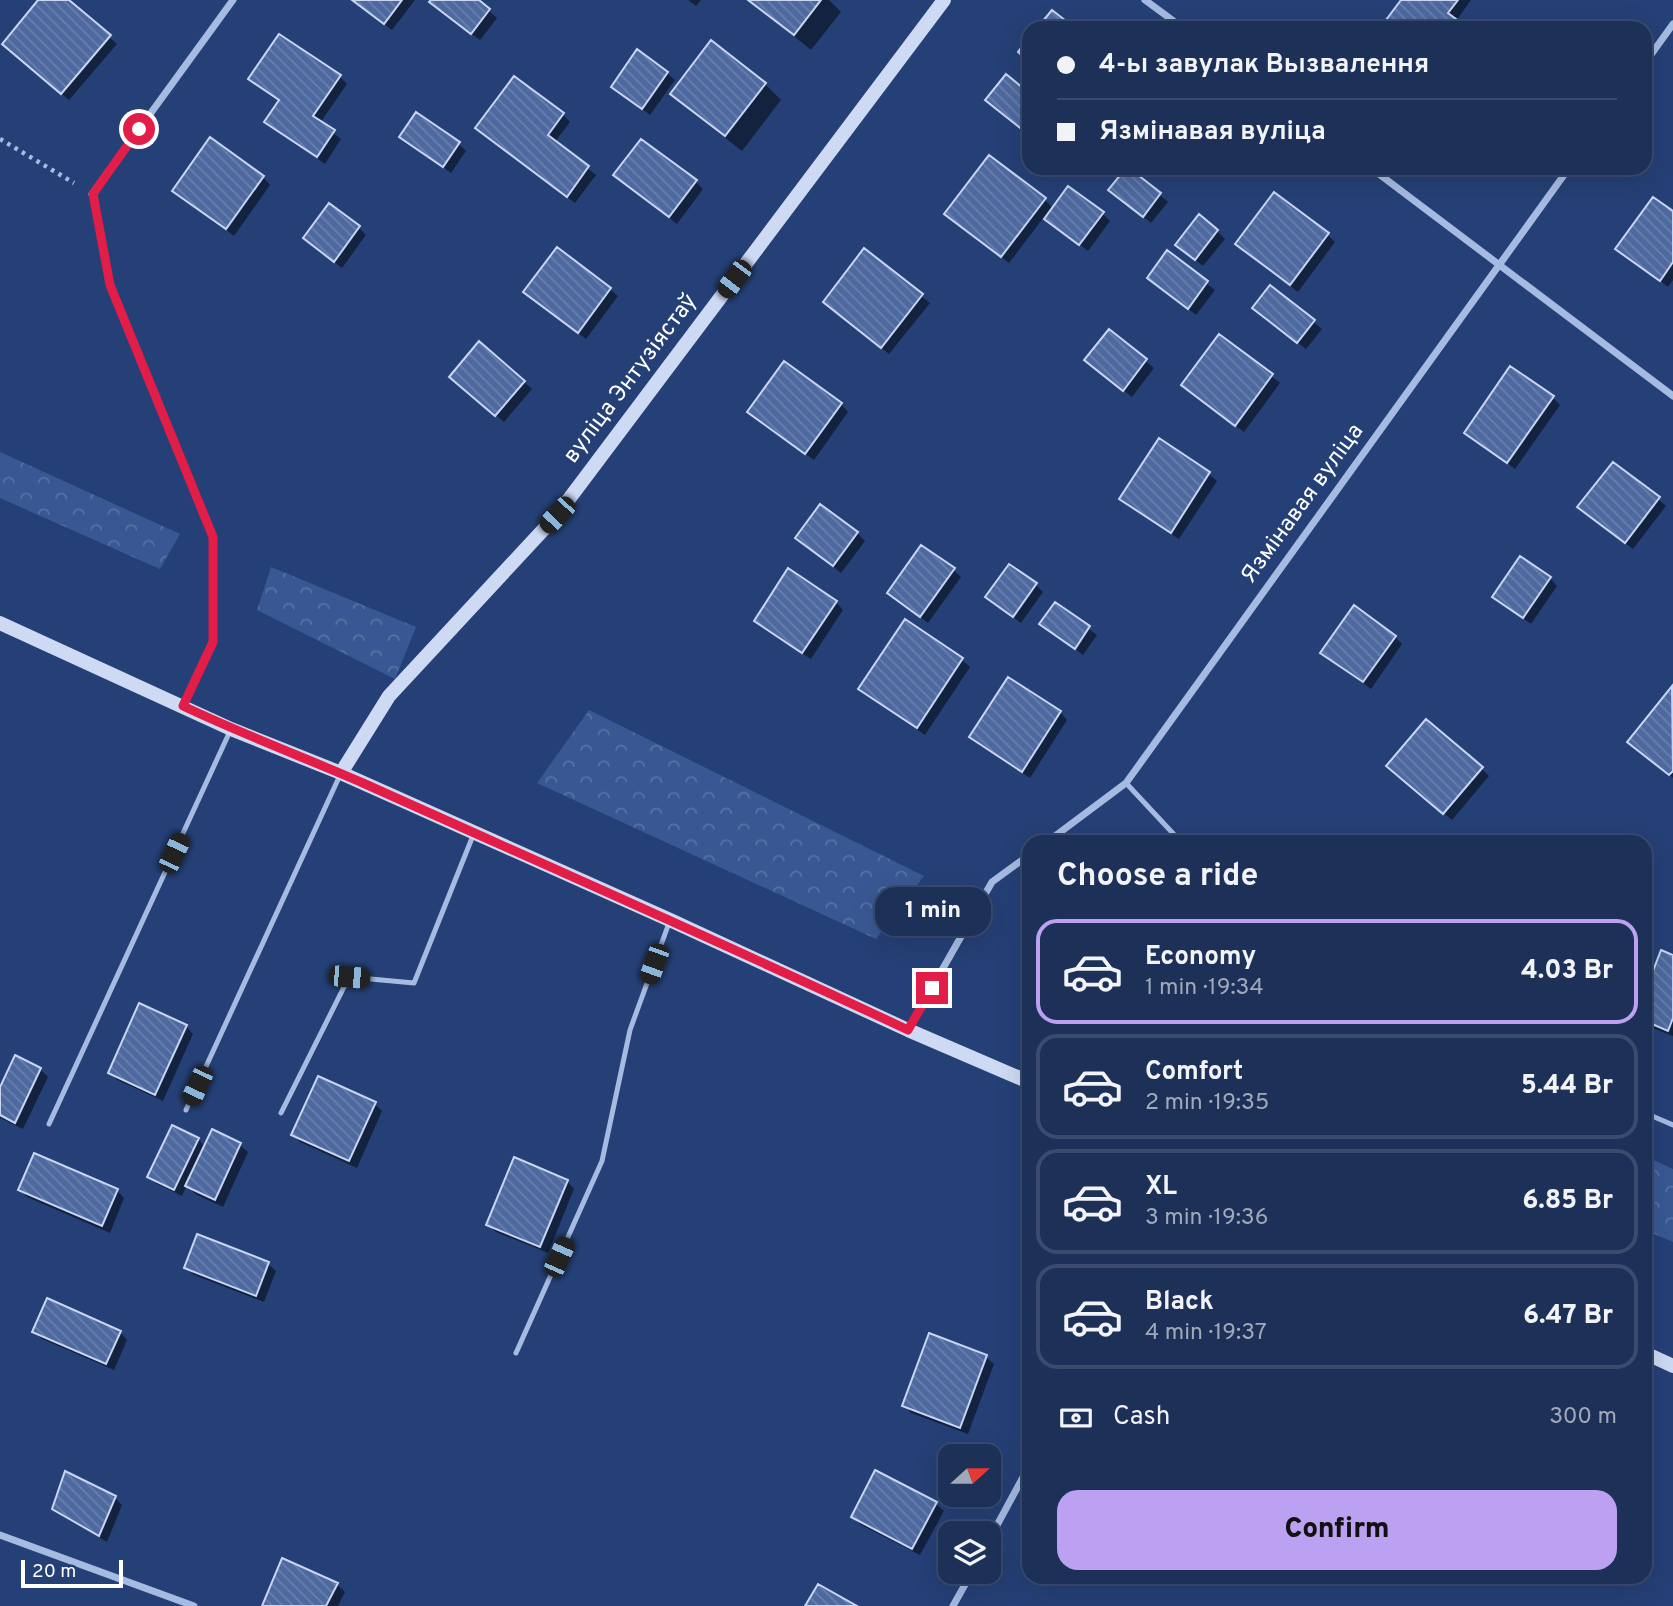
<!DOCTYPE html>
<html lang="en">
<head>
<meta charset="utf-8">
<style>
  body { margin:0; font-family:Overpass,sans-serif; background:#293c61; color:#f1f3f6; height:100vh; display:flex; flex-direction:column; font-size:26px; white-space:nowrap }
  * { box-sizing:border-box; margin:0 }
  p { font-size:23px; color:#a0a9ba }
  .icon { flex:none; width:38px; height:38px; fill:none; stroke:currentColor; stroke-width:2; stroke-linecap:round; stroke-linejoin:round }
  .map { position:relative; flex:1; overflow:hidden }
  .panel { position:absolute; left:1022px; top:835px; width:630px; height:749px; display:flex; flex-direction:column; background:#1c3058; border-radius:21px; box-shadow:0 7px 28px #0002,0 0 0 2px #3a4b6e }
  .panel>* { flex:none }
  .hud { position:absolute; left:1022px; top:21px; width:630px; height:154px; border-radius:21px; box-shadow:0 7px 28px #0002,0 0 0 2px #3a4b6e; display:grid; align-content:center; height:154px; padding:0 35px; background:#1c3058 }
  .needle { width:46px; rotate:69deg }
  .fabs { position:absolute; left:938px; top:1444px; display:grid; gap:14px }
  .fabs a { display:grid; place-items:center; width:63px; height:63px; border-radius:14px; background:#1c3058; box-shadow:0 7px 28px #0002,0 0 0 2px #3a4b6e; font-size:35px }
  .scale { position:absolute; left:21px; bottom:18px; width:102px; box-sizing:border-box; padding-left:7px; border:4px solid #fff; border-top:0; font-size:19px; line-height:24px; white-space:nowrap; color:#fff; -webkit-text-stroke:5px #254076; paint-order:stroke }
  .end { position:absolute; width:32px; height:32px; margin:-16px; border:9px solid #e11d48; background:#fff; box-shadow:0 0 0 4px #fff }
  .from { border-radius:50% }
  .bubble { position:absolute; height:49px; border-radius:21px; background:#1c3058; box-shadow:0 7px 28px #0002,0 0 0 2px #3a4b6e; font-size:23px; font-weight:800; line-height:49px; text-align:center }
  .car { position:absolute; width:21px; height:42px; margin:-21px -10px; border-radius:9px; box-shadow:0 0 5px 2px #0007; background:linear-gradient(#222 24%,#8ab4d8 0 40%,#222 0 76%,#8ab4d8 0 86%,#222 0) }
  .hud b { display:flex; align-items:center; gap:24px; height:66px; font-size:26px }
  .hud b+b { border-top:2px solid #3a4b6e }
  .hud i { width:18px; height:18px; background:#f1f3f6 }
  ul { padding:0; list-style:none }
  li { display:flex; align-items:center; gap:21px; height:105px; margin:0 14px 10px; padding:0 21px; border:4px solid #3a4b6e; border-radius:21px }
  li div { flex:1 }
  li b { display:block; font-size:26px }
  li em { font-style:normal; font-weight:800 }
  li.selected { border-color:#bca0f2 }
  li>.icon { width:63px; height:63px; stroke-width:1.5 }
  h2 { padding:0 35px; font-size:32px; line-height:84px }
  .pay { display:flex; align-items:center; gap:18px; height:77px; padding:0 35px; font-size:26px }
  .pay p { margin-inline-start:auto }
  .primary-button { display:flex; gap:14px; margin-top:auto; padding:14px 35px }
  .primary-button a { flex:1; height:80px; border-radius:21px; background:#bca0f2; color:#111; font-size:28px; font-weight:800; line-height:80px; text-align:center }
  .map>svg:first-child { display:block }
  .forest { fill:url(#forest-crowns) }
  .shadow { fill:#0007 }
  .building { fill:url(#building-back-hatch); stroke:#c8d6f2; stroke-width:2 }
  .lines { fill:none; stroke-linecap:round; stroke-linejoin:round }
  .path { stroke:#a6bbe2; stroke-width:4.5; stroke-dasharray:3.5 5; stroke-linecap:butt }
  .lane { stroke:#a6bbe2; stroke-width:5 }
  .street { stroke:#a6bbe2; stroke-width:7 }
  .secondary { stroke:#cedaf3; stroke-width:14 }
  .route { stroke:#e11d48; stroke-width:9 }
  .labels { text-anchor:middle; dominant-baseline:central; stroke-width:6; stroke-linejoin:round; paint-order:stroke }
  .street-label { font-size:23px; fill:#fff; stroke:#254076 }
</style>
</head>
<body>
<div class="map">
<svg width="1673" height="1606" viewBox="0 0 1673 1606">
  <defs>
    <pattern id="forest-crowns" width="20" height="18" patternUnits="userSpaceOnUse" patternTransform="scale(1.75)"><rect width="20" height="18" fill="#395893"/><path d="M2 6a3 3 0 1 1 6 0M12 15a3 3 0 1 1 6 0" fill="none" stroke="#5771a3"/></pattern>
    <pattern id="building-back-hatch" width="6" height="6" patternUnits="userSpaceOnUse" patternTransform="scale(1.75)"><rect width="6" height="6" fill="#4d699f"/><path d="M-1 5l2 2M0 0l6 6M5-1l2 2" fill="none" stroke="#6880ad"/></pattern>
  </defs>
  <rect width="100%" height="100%" fill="#254076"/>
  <path class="forest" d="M0 452 180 534 160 569 0 498Z
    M271 567 416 627 395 679 257 610Z
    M589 710 924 876 876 939 537 783Z
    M1645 1156 1673 1169V1242L1645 1230Z"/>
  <path class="shadow" d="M41 0H66L117 44 69 100 12 51Z
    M352 0H415L392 30Z
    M433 0H476L497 18 480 40 439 10 431 2Z
    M688 0H701L696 6Z
    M749 0H829L841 12 811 50Z
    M1403 0H1471L1456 21 1465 28H1390Z
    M667 73 675 80 650 115 613 87Z
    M339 76 347 84 320 123 341 139 325 164 266 122 280 101 251 79Z
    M765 84 781 100 742 151 689 110 673 94Z
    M562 114 570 122 555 142 596 175 575 203 485 135Z
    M401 137 459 144 466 151 451 173Z
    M1128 169 1168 202 1151 223 1110 190Z
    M615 175 696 182 703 189 677 224Z
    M263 177 270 185 234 236 174 190Z
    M1044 199 1054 209 1103 214 1110 221 1088 251 1044 217 1009 263 946 214Z
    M1673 213V280L1668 287 1618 249Z
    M359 228 366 235 342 268 305 238Z
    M1217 231 1225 239 1203 266 1185 252Z
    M1328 235 1335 242 1298 292 1237 244Z
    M865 251 930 303 889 354 832 309Z
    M1168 253 1215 290 1196 315 1149 278Z
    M1270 287 1322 329 1306 349 1262 315Z
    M610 289 618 296 586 339 526 292Z
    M1109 331 1154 368 1132 397 1094 367Z
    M1219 336 1280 383 1244 432 1191 392Z
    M524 382 532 389 504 422 459 384Z
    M1553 398 1560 405 1515 469 1466 433Z
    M841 404 848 412 814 460 757 419Z
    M1159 441 1209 474 1217 481 1179 539 1129 507 1121 499Z
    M1658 499 1666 506 1633 549 1587 515Z
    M857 533 865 541 841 573 797 538Z
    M953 570 961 577 928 623 889 593Z
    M1550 578 1557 586 1531 624 1494 597Z
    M1035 584 1043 592 1021 623 987 597Z
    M836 602 843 610 811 659 763 628 756 621Z
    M1055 604 1097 635 1083 655 1041 624Z
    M906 622 962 660 970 667 925 735 868 696 860 689Z
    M1395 637 1402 644 1371 689 1322 653Z
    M1673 689V778L1630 741Z
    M1060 712 1067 720 1030 778 979 745 971 737Z
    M1481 768 1489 776 1452 820 1396 773Z
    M1673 957V1036L1645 1025V997Z
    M186 1026 193 1034 163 1101 117 1080 110 1072Z
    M40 1069 48 1077 23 1129 0 1118V1091Z
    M375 1104 382 1111 357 1168 300 1142 293 1134Z
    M213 1131 240 1145 248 1152 223 1207 195 1194 187 1185 182 1196 157 1184 149 1176 198 1139 205 1147Z
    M567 1181 574 1189 548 1253 496 1232 488 1224Z
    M20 1190H117L124 1198 110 1233 27 1197Z
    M198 1236 268 1264 276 1271 264 1302 194 1275 186 1268Z
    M34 1332H120L127 1340 114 1370 42 1339Z
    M986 1357 994 1364 968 1434 911 1413 904 1405Z
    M115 1498 122 1505 107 1542 62 1516 54 1509Z
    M936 1504 944 1511 920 1555 861 1525 853 1517Z
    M337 1584 345 1592 338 1606H263Z"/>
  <path class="building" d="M38 0H69L111 35 61 94 2 44Z
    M352 0H402L384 24Z
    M431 0H479L490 9 471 34 429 2Z
    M748 0H821L794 35Z
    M1401 0H1458L1448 13 1468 28H1389L1383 24Z
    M1052 10 1075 28H1037Z
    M279 34 341 75 313 116 335 130 317 157 264 122 279 100 248 79Z
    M1029 38V62L1018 52Z
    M711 40 766 83 725 136 670 94Z
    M637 49 668 72 642 109 611 87Z
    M1006 74 1029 93V135L985 100Z
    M514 76 564 113 548 135 589 166 567 197 475 128Z
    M416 112 460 142 443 167 399 137Z
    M210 137 264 176 226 229 172 191Z
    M641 139 697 180 669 217 613 175Z
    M989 155 1046 198 1001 257 944 214Z
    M1126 168H1129L1161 193 1143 217 1108 190Z
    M1068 186 1104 212 1079 245 1044 219Z
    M1274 192 1329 233 1290 285 1235 244Z
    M1653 197 1673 211V262L1660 281 1615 249Z
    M329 203 360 226 334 262 303 238Z
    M1199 214 1218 230 1195 260 1175 245Z
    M557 247 611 288 578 333 523 292Z
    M864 248 923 294 881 348 823 302Z
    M1167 250 1208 281 1188 309 1147 278Z
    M1270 285 1315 320 1297 343 1252 308Z
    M1109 329 1147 359 1123 391 1084 360Z
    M1219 334 1273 374 1235 426 1181 385Z
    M479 341 525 381 495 416 449 377Z
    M784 361 842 403 805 454 747 412Z
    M1510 366 1554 396 1507 463 1464 433Z
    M1159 438 1210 472 1171 533 1119 499Z
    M1613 462 1660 497 1625 543 1577 507Z
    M820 504 858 532 833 566 795 538Z
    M921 545 955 568 920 617 887 593Z
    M1520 556 1551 577 1523 618 1492 597Z
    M1009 564 1037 583 1013 617 985 597Z
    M788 568 837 601 802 653 754 621Z
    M1055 602 1090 626 1075 649 1039 624Z
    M1354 605 1396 636 1363 682 1320 653Z
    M905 619 963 658 917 728 858 689Z
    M1008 677 1061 711 1022 772 969 737Z
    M1672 686 1673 771 1669 775 1627 742Z
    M1426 719 1483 767 1443 814 1386 766Z
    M1661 950 1673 955V1018L1668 1031 1645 1021V992Z
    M139 1003 187 1025 155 1095 108 1073Z
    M15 1055 41 1068 15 1123 0 1115V1087Z
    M318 1076 376 1102 349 1161 291 1135Z
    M172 1125 199 1138 174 1190 147 1177Z
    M212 1129 241 1143 215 1200 185 1186Z
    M34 1153 118 1189 102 1226 18 1190Z
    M514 1157 568 1180 540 1247 486 1225Z
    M197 1234 269 1262 256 1296 184 1268Z
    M47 1298 121 1331 106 1364 32 1332Z
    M929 1333 987 1355 960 1428 902 1406Z
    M875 1470 937 1502 912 1549 851 1517Z
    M65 1471 116 1496 99 1536 52 1509Z
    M282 1558 338 1583 326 1606H262Z
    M818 1584 857 1606H805Z"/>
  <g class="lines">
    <path class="path" d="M0 139 74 183"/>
    <path class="lane" d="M92 194 110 285 213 537V642L183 705
      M1126 783 1181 842
      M186 1110 341 773
      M281 1113 349 977 414 983 474 833
      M1645 1113 1673 1125
      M49 1124 231 729
      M516 1353 602 1161 630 1030 669 923"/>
    <path class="street" d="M1145 0 1183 28
      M1645 63 1673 24
      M1371 168 1673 396
      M92 194 233 0
      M1047 842 1126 783 1569 168
      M908 1030 992 882 1029 855
      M0 1535 194 1606
      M989 1540 1029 1466
      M953 1606 972 1572"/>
    <path class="secondary" d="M0 623 231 729 341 773 670 920 908 1030 1029 1082
      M341 773 389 696 557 515 944 0
      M1645 1353 1673 1366"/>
  </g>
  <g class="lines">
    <path class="route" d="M139 129 93 194 110 285 213 537V642L183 706C242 734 303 757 363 783 545 865 728 945 908 1030L932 988"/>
  </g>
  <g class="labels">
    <g class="street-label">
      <text transform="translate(631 379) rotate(-53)">вуліца Энтузіястаў</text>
      <text transform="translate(1303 504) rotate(-54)">Язмінавая вуліца</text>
    </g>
  </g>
</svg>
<div class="fabs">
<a><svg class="needle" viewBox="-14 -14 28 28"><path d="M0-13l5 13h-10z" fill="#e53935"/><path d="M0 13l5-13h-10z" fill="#a0a9ba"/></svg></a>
<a><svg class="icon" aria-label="layers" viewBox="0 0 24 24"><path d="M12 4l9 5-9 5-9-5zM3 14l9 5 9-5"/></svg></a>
</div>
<div class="scale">20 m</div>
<i class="end from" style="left:139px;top:129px"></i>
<i class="end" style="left:932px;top:988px"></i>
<div class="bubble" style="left:875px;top:887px;width:116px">1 min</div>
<i class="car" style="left:734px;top:279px;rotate:217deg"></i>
<i class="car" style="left:557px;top:515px;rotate:223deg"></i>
<i class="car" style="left:174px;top:853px;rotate:25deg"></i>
<i class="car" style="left:654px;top:964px;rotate:200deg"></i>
<i class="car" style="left:349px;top:977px;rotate:95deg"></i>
<i class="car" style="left:197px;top:1086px;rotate:205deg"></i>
<i class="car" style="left:559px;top:1257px;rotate:24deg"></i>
<div class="hud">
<b><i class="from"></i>4-ы завулак Вызвалення</b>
<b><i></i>Язмінавая вуліца</b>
</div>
<section class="panel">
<h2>Choose a ride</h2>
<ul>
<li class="selected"><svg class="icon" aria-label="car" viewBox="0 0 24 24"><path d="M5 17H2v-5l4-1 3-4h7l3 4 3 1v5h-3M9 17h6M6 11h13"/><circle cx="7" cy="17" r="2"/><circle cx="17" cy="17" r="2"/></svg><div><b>Economy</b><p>1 min · 19:34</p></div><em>4.03 Br</em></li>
<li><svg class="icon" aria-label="car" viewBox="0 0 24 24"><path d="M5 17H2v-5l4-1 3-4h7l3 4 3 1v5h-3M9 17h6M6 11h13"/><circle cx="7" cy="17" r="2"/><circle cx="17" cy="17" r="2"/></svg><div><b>Comfort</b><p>2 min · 19:35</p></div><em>5.44 Br</em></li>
<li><svg class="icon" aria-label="car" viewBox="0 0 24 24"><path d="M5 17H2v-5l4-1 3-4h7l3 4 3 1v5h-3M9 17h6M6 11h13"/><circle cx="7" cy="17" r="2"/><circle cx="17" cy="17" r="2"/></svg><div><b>XL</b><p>3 min · 19:36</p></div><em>6.85 Br</em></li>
<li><svg class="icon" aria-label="car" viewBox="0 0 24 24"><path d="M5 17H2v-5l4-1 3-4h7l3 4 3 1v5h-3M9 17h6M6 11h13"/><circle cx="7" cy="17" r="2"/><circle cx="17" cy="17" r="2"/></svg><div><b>Black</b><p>4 min · 19:37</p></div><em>6.47 Br</em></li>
</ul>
<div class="pay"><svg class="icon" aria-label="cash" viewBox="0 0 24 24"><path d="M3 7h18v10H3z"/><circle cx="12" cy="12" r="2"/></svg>Cash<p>300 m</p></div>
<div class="primary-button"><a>Confirm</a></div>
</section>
</div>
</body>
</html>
